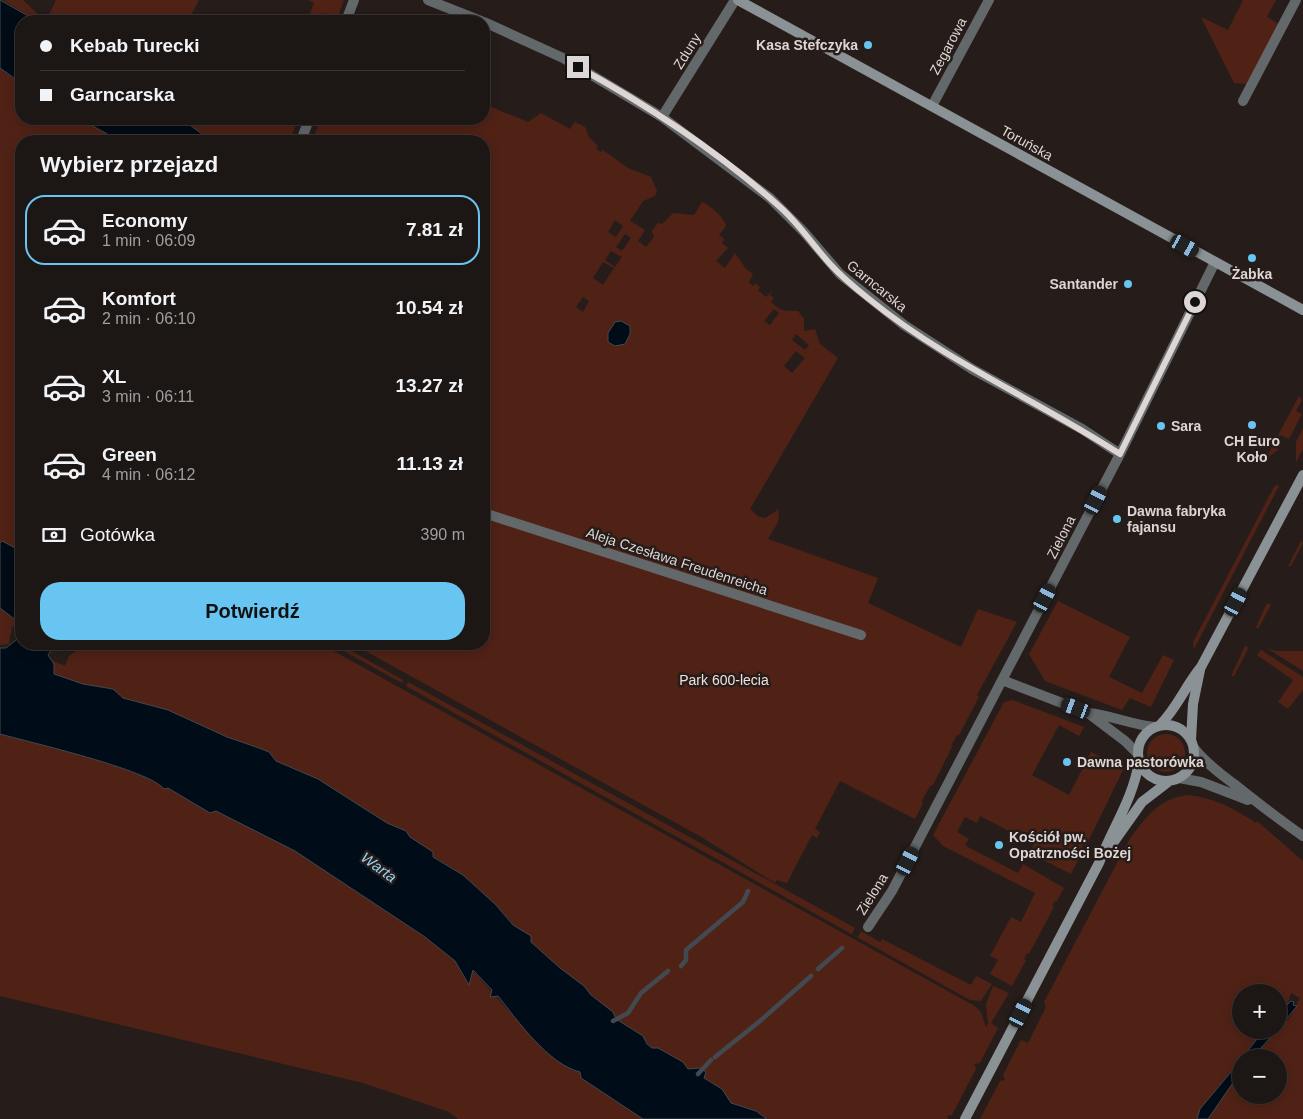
<!DOCTYPE html>
<html lang="pl">
<head>
<meta charset="utf-8">
<style>
  body { margin:0; font-family:Helvetica,sans-serif; background:#251f1d; color:#f1f3f6; height:100vh; display:flex; flex-direction:column; font-size:19px; white-space:nowrap }
  * { box-sizing:border-box; margin:0 }
  p { font-size:16px; color:#a09fa0 }
  .icon { flex:none; width:28px; height:28px; fill:none; stroke:currentColor; stroke-width:2; stroke-linecap:round; stroke-linejoin:round }
  .map { position:relative; flex:1; overflow:hidden }
  .details { position:absolute; left:15px; top:135px; width:475px; height:515px; display:flex; flex-direction:column; background:#1c1614; border-radius:20px; box-shadow:0 2px 12px #0003,0 0 0 1px #3a3534 }
  .details>* { flex:none }
  .guide { position:absolute; left:15px; top:15px; width:475px; height:110px; border-radius:20px; box-shadow:0 2px 12px #0003,0 0 0 1px #3a3534; display:grid; align-content:center; height:110px; padding:0 25px; background:#1c1614 }
  .fabs { position:absolute; left:1232px; top:984px; display:grid; gap:10px }
  .fabs a { display:grid; place-items:center; width:55px; height:55px; border-radius:50%; background:#1c1614; box-shadow:0 2px 12px #0003,0 0 0 1px #3a3534; font-size:25px }
  .end { position:absolute; width:22px; height:22px; margin:-11px; border:6px solid #ddd6d4; background:#111; box-shadow:0 0 0 2px #111 }
  .from { border-radius:50% }
  .car { position:absolute; width:15px; height:30px; margin:-15px -8px; border-radius:6px; box-shadow:0 0 4px 1px #0007; background:linear-gradient(#222 24%,#8ab4d8 0 40%,#222 0 76%,#8ab4d8 0 86%,#222 0) }
  .guide b { display:flex; align-items:center; gap:18px; height:48px; font-size:19px }
  .guide b+b { border-top:1px solid #3a3534 }
  .guide i { width:12px; height:12px; background:#f1f3f6 }
  ul { padding:0; list-style:none }
  li { display:flex; align-items:center; gap:15px; height:70px; margin:0 10px 8px; padding:0 15px; border:2px solid transparent; border-radius:20px }
  li div { flex:1 }
  li b { display:block; font-size:19px }
  li em { font-style:normal; font-weight:700 }
  li.current { border-color:#68c4f0 }
  li>.icon { width:45px; height:45px; stroke-width:1.5 }
  h2 { padding:0 25px; font-size:22px; line-height:60px }
  .pay { display:flex; align-items:center; gap:12px; height:55px; padding:0 25px; font-size:19px }
  .pay p { margin-inline-start:auto }
  .cta { display:flex; gap:10px; margin-top:auto; padding:10px 25px }
  .cta a { flex:1; height:58px; border-radius:20px; background:#68c4f0; color:#111; font-size:20px; font-weight:700; line-height:58px; text-align:center }
  .map>svg:first-child { display:block }
  .green { fill:#502216; fill-rule:evenodd }
  .water { fill:#000c17; stroke:#424950 }
  .lines { fill:none; stroke-linecap:round; stroke-linejoin:round }
  .stream { stroke:#424950; stroke-width:4.5 }
  .street { stroke:#63686b; stroke-width:10 }
  .secondary { stroke:#8a9296; stroke-width:10 }
  .route { stroke:#ddd6d4; stroke-width:6 }
  .poi-dot { fill:#68c4f0; stroke:#261d1a; stroke-width:2 }
  .labels { text-anchor:middle; dominant-baseline:central; stroke-width:5; stroke-linejoin:round; paint-order:stroke }
  .poi-label { font-size:14px; font-weight:bold; fill:#ddd6d4; stroke:#261d1a; text-anchor:start }
  .street-label { font-size:14px; fill:#ddd6d4; stroke:#261d1a }
  .park-label { font-size:14px; fill:#f4dfd9; stroke:#261d1a }
  .water-label { font-size:15px; font-style:italic; fill:#97d3f3; stroke:#261d1a }
</style>
</head>
<body>
<div class="map">
<svg width="1303" height="1119" viewBox="0 0 1303 1119">
  <rect width="100%" height="100%" fill="#261d1a"/>
  <path class="green" d="M3 0H23L45 21H37Z
    M56 0H199L188 21H46Z
    M308 0H344L337 19 322 13 318 21H307L314 3Z
    M1243 0H1276L1267 17 1279 24 1248 84 1234 83 1201 17 1228 30Z
    M0 68 21 83V119H80L120 141H21V551L2 541 0 543Z
    M484 104 528 122 541 113 570 129 575 122 585 127 589 137 598 146 596 149 601 152 603 150 628 168 651 177 657 191 655 196 643 201 630 221 645 230 638 241 646 247 654 237 652 231 658 223 662 224 673 213 694 215 702 202C711 206 723 216 726 226L719 235 724 239 722 243 728 248 716 261 725 268 735 253 746 269 753 274 749 282 753 286 756 283 760 288 758 290 766 297 773 290 770 295 774 298 771 302C783 313 784 310 798 311L804 319V331L815 329 820 344 838 358 750 509 759 517 765 518 779 509 778 522 768 539 878 578 868 603 961 647 978 609 1017 622 977 695 979 697 959 735H957L951 746 952 747 933 785 930 786 922 801 923 803 915 819 840 781 815 829 820 832 817 838 812 835 787 883 777 880 775 883 703 838 353 644H484V141H312L321 119H463L469 121 470 119H484ZM615 220 623 226 616 237 608 232ZM625 234 631 238 622 251 616 247ZM611 251 622 257 615 267 605 260ZM603 262 614 268 603 285 593 278ZM583 297 589 301 583 312 576 307ZM774 309 779 313 770 325 764 321ZM796 334 809 345 805 350 792 340ZM796 351 805 358 792 373 784 366Z
    M182 119H284L293 123 295 127 289 141H211Z
    M1299 396 1302 400 1296 411 1302 414 1289 439 1280 435 1274 447 1279 449 1265 460Z
    M1303 428V449L1296 462V442Z
    M1277 485 1279 486 1194 649 1193 642 1274 487Z
    M1301 541 1303 543 1291 566H1288Z
    M1058 601 1130 637 1109 677 1142 693 1163 655 1174 660 1151 707 1130 698 1122 710 1045 681 1029 654Z
    M1267 603 1271 605 1258 629 1256 627Z
    M0 608 17 622 12 627 9 644 0 645Z
    M77 644H321L973 1005 981 1012 986 1027 988 1024 986 1004 993 986 1009 993 991 1023 998 1028 980 1063 974 1064 976 1069 952 1115 947 1116 948 1119H767L757 1111 731 1103 722 1089 704 1078 706 1072 700 1068 688 1069 683 1062 652 1048 640 1034 616 1019 609 1009 587 991 584 986 560 968 531 942 530 936 513 925 510 920 463 875 433 856 432 852 410 838 406 831 387 823 318 779 276 761 269 753 259 748 227 737 168 710 123 698 113 689 83 684 54 674 49 659 65 666 69 656 75 652Z
    M331 644H339L403 680 402 683Z
    M1245 646H1247L1248 649 1234 676H1231Z
    M1267 648 1276 651H1303V671Z
    M1261 650 1303 677V690L1288 709 1278 702 1293 680 1257 655Z
    M408 682 855 928 852 934 858 937 861 931 880 942 882 939 971 985 976 976 992 984 981 1001 970 1000 406 686Z
    M1013 700 1084 727 1079 736 1059 725 1032 775 1069 795 1091 752 1124 768 1086 846 1083 845 1081 850 1082 852 1071 874 1029 853 1034 844 980 816 977 823 965 817 957 832 969 839 965 845 968 847 1018 873 1023 864 1064 888 1057 901H1055L1052 906 1054 907 1029 954 1027 953 1024 959 1026 960 1012 986 990 974 998 960 990 956 1011 917 1021 922 1035 893 943 846 933 835 1004 702Z
    M1147 753a19 19 0 1 1 38 0a19 19 0 1 1-38 0Z
    M0 734C29 742 150 770 164 789L167 788 210 813 216 811 295 851 425 937 455 961 469 985 472 970 539 1045 571 1070 580 1072 581 1078 643 1119H458L449 1112 363 1083 0 996Z
    M1187 795C1213 797 1235 809 1256 823L1257 821 1303 861V1119H1208L1241 1071V1095H1279V1058L1253 1057 1291 1016 1300 998 1291 993 1288 1003 1279 1013V992H1241V1030H1264L1200 1109 1197 1119H980L1000 1081 1005 1080 1003 1075 1021 1040 1028 1043 1046 1007 1044 1002 1129 840C1146 817 1158 799 1187 795Z"/>
  <path class="water" d="M0 0 37 21H21V83L0 68Z
    M80 119H182L211 141H120Z
    M621 321 630 326V334L625 344 615 346 608 342V333L615 322Z
    M2 541 21 551V624L0 608V543Z
    M21 636V644H55L48 655 54 664V674L83 684 113 689 123 698 168 710 227 737 259 748 269 752 276 761 318 779 387 823 406 831 410 837 433 852V857L463 875 496 905 513 925 531 936V942L560 968 584 986 591 995 613 1012 616 1019 643 1036 647 1044 652 1048H658L683 1062 688 1069 700 1068 706 1072 704 1078 722 1089 731 1103 756 1111 767 1119H643L581 1078 580 1072C548 1064 518 1021 498 996L490 997 492 990 473 970 469 985 455 961 425 937 295 851 216 811 210 813 168 788 164 789C150 770 29 742 0 734V648H6Z
    M1291 1001 1294 1002 1293 1005 1297 1006 1279 1028V1013Z
    M1264 1030H1277L1253 1057H1243Z
    M1241 1060V1071L1208 1119H1197L1200 1109Z"/>
  <g class="lines">
    <path class="stream" d="M681 966 686 960V950L743 902 748 891
      M818 969 842 948
      M613 1021 628 1013 641 993 668 971
      M715 1057 760 1021 811 976
      M698 1074 711 1060"/>
    <path class="street" d="M428 0 481 21
      M346 21 354 0
      M484 22 563 58 662 117 770 198 804 232 840 274 904 325 972 369 1082 429 1120 454
      M1243 101 1296 0
      M932 106 989 0
      M662 117 735 0
      M301 141 309 119
      M484 513 861 635
      M1002 680 1088 713 1125 741 1138 754
      M1088 713C1111 715 1132 725 1155 727
      M1194 748C1206 763 1219 773 1234 784 1257 802 1279 820 1303 836
      M1179 778 1201 782 1248 800
      M868 927 892 891 1120 454 1215 262"/>
    <path class="secondary" d="M738 0 1303 310
      M1138 753a28 28 0 1 1 56 0a28 28 0 1 1-56 0Z
      M1160 725C1177 708 1186 685 1201 667L1303 475
      M1191 740 1193 704 1200 670
      M1108 850 1142 802 1168 782
      M965 1119 1099 863C1112 829 1134 797 1139 761"/>
  </g>
  <g class="lines">
    <path class="route" d="M578 67C647 105 721 154 780 207 799 224 813 245 830 264 841 276 855 288 869 299 946 362 1037 400 1120 454L1195 302"/>
  </g>
  <g class="poi-dot">
    <circle cx="868" cy="45" r="5"/>
    <circle cx="1252" cy="258" r="5"/>
    <circle cx="1128" cy="284" r="5"/>
    <circle cx="1252" cy="425" r="5"/>
    <circle cx="1161" cy="426" r="5"/>
    <circle cx="1117" cy="519" r="5"/>
    <circle cx="1067" cy="762" r="5"/>
    <circle cx="999" cy="845" r="5"/>
  </g>
  <g class="labels">
    <g class="poi-label">
      <text x="858" y="45" text-anchor="end">Kasa Stefczyka</text>
      <text x="1252" y="274" text-anchor="middle">Żabka</text>
      <text x="1118" y="284" text-anchor="end">Santander</text>
      <text x="1171" y="426">Sara</text>
      <text x="1252" y="441" text-anchor="middle">CH Euro<tspan x="1252" dy="16">Koło</tspan></text>
      <text x="1127" y="511">Dawna fabryka<tspan x="1127" dy="16">fajansu</tspan></text>
      <text x="1077" y="762">Dawna pastorówka</text>
      <text x="1009" y="837">Kościół pw.<tspan x="1009" dy="16">Opatrzności Bożej</tspan></text>
    </g>
    <g class="street-label">
      <text transform="translate(948 46) rotate(-62)">Zegarowa</text>
      <text transform="translate(687 51) rotate(-58)">Zduny</text>
      <text transform="translate(1027 143) rotate(29)">Toruńska</text>
      <text transform="translate(877 286) rotate(39)">Garncarska</text>
      <text transform="translate(1061 537) rotate(-63)">Zielona</text>
      <text transform="translate(677 561) rotate(18)">Aleja Czesława Freudenreicha</text>
      <text transform="translate(872 894) rotate(-58)">Zielona</text>
    </g>
    <g class="park-label">
      <text x="724" y="680">Park 600-lecia</text>
    </g>
    <g class="water-label">
      <text transform="translate(379 867) rotate(36)">Warta</text>
    </g>
  </g>
</svg>
<div class="fabs">
<a>+</a>
<a>−</a>
</div>
<i class="end from" style="left:1195px;top:302px"></i>
<i class="end" style="left:578px;top:67px"></i>
<i class="car" style="left:1185px;top:246px;rotate:119deg"></i>
<i class="car" style="left:1096px;top:500px;rotate:27deg"></i>
<i class="car" style="left:1045px;top:598px;rotate:28deg"></i>
<i class="car" style="left:1236px;top:602px;rotate:28deg"></i>
<i class="car" style="left:1076px;top:708px;rotate:291deg"></i>
<i class="car" style="left:908px;top:861px;rotate:27deg"></i>
<i class="car" style="left:1021px;top:1013px;rotate:27deg"></i>
<div class="guide">
<b><i class="from"></i>Kebab Turecki</b>
<b><i></i>Garncarska</b>
</div>
<section class="details">
<h2>Wybierz przejazd</h2>
<ul>
<li class="current"><svg class="icon" aria-label="car" viewBox="0 0 24 24"><path d="M5 17H2v-5l4-1 3-4h7l3 4 3 1v5h-3M9 17h6M6 11h13"/><circle cx="7" cy="17" r="2"/><circle cx="17" cy="17" r="2"/></svg><div><b>Economy</b><p>1 min · 06:09</p></div><em>7.81 zł</em></li>
<li><svg class="icon" aria-label="car" viewBox="0 0 24 24"><path d="M5 17H2v-5l4-1 3-4h7l3 4 3 1v5h-3M9 17h6M6 11h13"/><circle cx="7" cy="17" r="2"/><circle cx="17" cy="17" r="2"/></svg><div><b>Komfort</b><p>2 min · 06:10</p></div><em>10.54 zł</em></li>
<li><svg class="icon" aria-label="car" viewBox="0 0 24 24"><path d="M5 17H2v-5l4-1 3-4h7l3 4 3 1v5h-3M9 17h6M6 11h13"/><circle cx="7" cy="17" r="2"/><circle cx="17" cy="17" r="2"/></svg><div><b>XL</b><p>3 min · 06:11</p></div><em>13.27 zł</em></li>
<li><svg class="icon" aria-label="car" viewBox="0 0 24 24"><path d="M5 17H2v-5l4-1 3-4h7l3 4 3 1v5h-3M9 17h6M6 11h13"/><circle cx="7" cy="17" r="2"/><circle cx="17" cy="17" r="2"/></svg><div><b>Green</b><p>4 min · 06:12</p></div><em>11.13 zł</em></li>
</ul>
<div class="pay"><svg class="icon" aria-label="cash" viewBox="0 0 24 24"><path d="M3 7h18v10H3z"/><circle cx="12" cy="12" r="2"/></svg>Gotówka<p>390 m</p></div>
<div class="cta"><a>Potwierdź</a></div>
</section>
</div>
</body>
</html>
